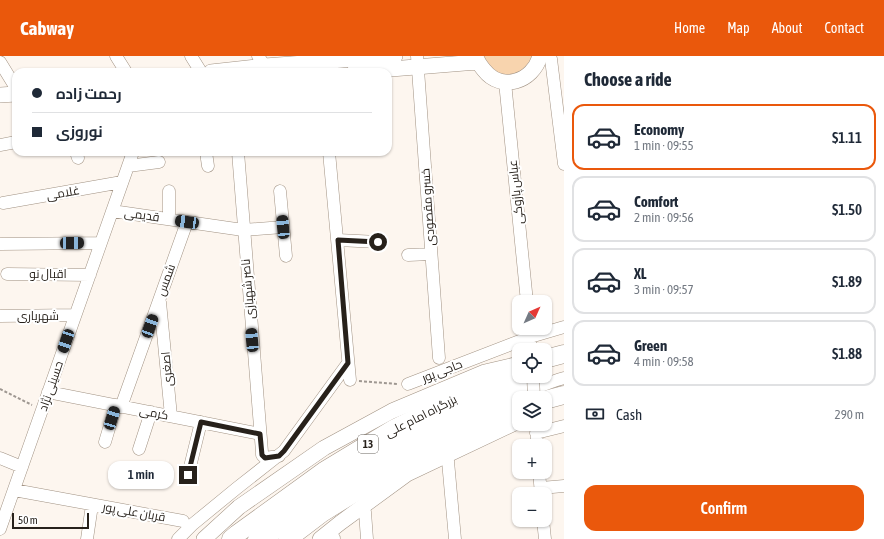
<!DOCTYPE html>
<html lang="en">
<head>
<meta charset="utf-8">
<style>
  body { margin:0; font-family:"Asap Condensed",Cairo,sans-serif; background:#f6f6f7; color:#1f2937; height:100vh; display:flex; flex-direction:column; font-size:15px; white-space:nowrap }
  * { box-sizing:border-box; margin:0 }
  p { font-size:13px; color:#747a83 }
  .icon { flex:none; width:22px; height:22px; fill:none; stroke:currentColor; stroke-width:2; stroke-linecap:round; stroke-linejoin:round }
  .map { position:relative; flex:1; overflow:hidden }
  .details { display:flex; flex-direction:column; background:#fff; width:320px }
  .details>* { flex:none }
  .banner { position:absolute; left:12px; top:12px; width:380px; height:88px; border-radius:12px; box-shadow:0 1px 3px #0004; display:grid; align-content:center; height:88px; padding:0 20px; background:#fff }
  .needle { width:26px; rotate:45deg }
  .controls { position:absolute; left:512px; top:239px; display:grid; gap:8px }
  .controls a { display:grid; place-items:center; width:40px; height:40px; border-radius:8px; background:#fff; box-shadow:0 1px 3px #0004; font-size:20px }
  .scale { position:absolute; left:12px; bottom:10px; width:77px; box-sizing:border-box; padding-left:4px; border:2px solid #27211b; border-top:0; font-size:11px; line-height:14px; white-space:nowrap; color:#27211b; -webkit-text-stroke:3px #fff; paint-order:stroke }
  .end { position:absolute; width:18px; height:18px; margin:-9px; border:5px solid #27211b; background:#fff; box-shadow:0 0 0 2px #fff }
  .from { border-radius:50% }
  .bubble { position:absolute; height:28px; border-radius:12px; background:#fff; box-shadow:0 1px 3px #0004; font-size:13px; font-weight:600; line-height:28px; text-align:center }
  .car { position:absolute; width:12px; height:24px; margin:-12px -6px; border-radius:5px; box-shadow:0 0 3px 1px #0007; background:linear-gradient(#222 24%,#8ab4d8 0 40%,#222 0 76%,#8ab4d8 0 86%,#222 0) }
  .banner b { display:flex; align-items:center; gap:14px; height:38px; font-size:15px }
  .banner b+b { border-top:1px solid #e0e1e3 }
  .banner i { width:10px; height:10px; background:#1f2937 }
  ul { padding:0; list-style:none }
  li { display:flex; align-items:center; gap:12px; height:66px; margin:0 8px 6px; padding:0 12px; border:2px solid #e0e1e3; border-radius:12px }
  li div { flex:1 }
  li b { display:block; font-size:15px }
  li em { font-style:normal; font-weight:600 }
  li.active { border-color:#ea580c }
  li>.icon { width:36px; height:36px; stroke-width:1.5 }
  h2 { padding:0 20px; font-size:18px; line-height:48px }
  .pay { display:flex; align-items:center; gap:10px; height:44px; padding:0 20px; font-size:15px }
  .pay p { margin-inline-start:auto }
  .action { display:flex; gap:8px; margin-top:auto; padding:8px 20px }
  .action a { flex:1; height:46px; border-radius:12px; background:#ea580c; color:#fff; font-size:16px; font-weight:600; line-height:46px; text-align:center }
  header { display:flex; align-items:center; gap:24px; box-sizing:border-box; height:56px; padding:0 20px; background:#ea580c; color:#fff }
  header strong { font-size:19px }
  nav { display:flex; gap:22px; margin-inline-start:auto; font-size:14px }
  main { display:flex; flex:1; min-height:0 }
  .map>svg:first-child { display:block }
  .green { fill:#f8d4ae }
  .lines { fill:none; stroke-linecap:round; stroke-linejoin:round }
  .minor-casing { stroke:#a19283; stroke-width:13 }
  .major-casing { stroke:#a19283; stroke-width:16 }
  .highway-casing { stroke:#a19283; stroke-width:19 }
  .path { stroke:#9e9791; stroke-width:2; stroke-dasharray:3 2; stroke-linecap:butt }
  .minor { stroke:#fff; stroke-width:12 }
  .major { stroke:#fff; stroke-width:15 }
  .highway { stroke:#fff; stroke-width:18 }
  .minor-bridge-casing { stroke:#a19283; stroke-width:13; stroke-linecap:butt }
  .minor-bridge { stroke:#fff; stroke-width:12 }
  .route { stroke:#27211b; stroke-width:5 }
  .labels { text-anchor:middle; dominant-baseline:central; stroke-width:4; stroke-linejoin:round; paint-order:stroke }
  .shield { fill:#fff; stroke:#68645f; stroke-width:1 }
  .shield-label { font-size:11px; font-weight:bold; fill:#27211b }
  .street-label { font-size:12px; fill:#27211b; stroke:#fff }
</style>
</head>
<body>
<header>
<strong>Cabway</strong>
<nav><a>Home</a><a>Map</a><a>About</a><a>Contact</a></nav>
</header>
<main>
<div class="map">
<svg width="564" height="483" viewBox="0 0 564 483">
  <rect width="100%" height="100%" fill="#fdf6ef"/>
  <path class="green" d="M483 0H535L525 16 508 21 492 15Z"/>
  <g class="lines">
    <defs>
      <path id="minor" d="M116 0 126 16
        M191 0 201 16
        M258 0 265 10
        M417 0 439 302
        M551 3 564 108
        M0 6 16 32
        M505 26 527 246
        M0 89 16 86
        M76 96 78 102
        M206 96 208 110
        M238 96 262 396V399L265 402 279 400
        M329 96 350 324
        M128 110 159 106
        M169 135V163
        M280 135 286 200
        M3 147 122 126
        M112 155 243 174 283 171
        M338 184 378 186
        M0 188 101 187
        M408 199 431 198
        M7 218 90 219
        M160 246 171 360
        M0 260 75 259
        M529 272 531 294
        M408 328 530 281 564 271
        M48 336 260 378
        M121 351 187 166
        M536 368 537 390
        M536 377 564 370
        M105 386 116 349
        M139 393 151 356
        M0 402 22 411
        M448 405 455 483
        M539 416 541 438
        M188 419 201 366
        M541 432 564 430
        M14 434 183 465
        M365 456 367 483
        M543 464 545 483
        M0 473 133 96
        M87 483 92 449
        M178 483 193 468 237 432 284 395 348 307
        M254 483 333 424 406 381 452 358 517 330 543 320
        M269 483C292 464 316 445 342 429 387 401 434 377 482 356 509 344 535 330 564 322
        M333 483 334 482"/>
      <path id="major" d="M476 0C477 6 480 9 484 14 501 36 533 26 540 0
        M211 16 265 10 395 0
        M354 16 477 6
        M0 39 16 38
        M204 483 239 451 324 392 392 355 485 316 519 308
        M320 483 340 467 407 418 519 365"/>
      <path id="highway" d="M545 303 564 298
        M545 344 564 339
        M231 483 237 478 324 415 395 372 473 334 519 314
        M288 483 322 457 406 405 519 352"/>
    </defs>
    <use href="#minor" class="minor-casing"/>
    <use href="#major" class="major-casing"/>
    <use href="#highway" class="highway-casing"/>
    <path class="path" d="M359 325 397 328
      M0 333 32 349"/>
    <use href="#minor" class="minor"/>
    <use href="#major" class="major"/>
    <use href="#highway" class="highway"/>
    <defs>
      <path id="minor-bridge" d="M533 320 534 342"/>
    </defs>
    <use href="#minor-bridge" class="minor-bridge-casing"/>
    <use href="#minor-bridge" class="minor-bridge"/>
  </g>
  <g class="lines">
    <path class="route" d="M188 419 201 366 260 378 262 399 265 402 279 400 284 395 348 307 338 184 378 186"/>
  </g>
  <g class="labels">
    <rect class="shield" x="358" y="379" width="20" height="18" rx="3"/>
    <g class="shield-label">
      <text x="368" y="388">13</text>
    </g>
    <g class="street-label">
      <text transform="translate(516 136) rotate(-96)">عباس پازوکی</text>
      <text transform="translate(63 137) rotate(-10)">غلامی</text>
      <text transform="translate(428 151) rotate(-94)">خسرو مقصودی</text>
      <text transform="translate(142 159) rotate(8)">قدیمی</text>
      <text x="48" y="218">اقبال نو</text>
      <text transform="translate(166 224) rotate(-70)">شمس</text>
      <text transform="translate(248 233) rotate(-95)">ناصر شهبازی</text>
      <text x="38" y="260">شهریاری</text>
      <text transform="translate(167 313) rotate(-95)">اصغری</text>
      <text transform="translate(442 315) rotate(-21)">حاجی پور</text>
      <text transform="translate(51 330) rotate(-71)">حسینی نژاد</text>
      <text transform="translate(154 357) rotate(11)">کرمی</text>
      <text transform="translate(421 360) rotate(-27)">بزرگراه امام علی</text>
      <text transform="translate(134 456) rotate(10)">قربان علی پور</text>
    </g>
  </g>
</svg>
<div class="controls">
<a><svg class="needle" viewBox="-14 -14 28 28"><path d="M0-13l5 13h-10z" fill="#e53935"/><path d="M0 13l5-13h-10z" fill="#747a83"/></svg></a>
<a><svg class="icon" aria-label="locate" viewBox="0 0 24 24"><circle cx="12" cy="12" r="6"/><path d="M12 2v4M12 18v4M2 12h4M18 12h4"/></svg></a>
<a><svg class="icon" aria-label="layers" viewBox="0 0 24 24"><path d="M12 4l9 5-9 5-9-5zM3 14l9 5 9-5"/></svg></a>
<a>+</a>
<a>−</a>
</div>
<div class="scale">50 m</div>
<i class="end from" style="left:378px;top:186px"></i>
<i class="end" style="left:188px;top:419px"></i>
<div class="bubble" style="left:108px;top:405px;width:66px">1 min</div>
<i class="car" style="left:187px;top:166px;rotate:278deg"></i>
<i class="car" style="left:283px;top:171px;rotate:355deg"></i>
<i class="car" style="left:72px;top:187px;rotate:89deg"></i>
<i class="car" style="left:150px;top:270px;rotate:20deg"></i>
<i class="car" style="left:252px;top:284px;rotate:355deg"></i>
<i class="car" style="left:66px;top:285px;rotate:199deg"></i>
<i class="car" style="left:112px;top:362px;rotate:17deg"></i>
<div class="banner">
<b><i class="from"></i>رحمت زاده</b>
<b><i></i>نوروزی</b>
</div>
</div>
<section class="details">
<h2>Choose a ride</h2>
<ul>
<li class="active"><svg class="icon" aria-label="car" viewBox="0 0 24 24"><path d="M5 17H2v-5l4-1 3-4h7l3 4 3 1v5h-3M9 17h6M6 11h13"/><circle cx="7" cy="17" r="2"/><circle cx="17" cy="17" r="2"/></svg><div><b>Economy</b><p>1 min · 09:55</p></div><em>$1.11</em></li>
<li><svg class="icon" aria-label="car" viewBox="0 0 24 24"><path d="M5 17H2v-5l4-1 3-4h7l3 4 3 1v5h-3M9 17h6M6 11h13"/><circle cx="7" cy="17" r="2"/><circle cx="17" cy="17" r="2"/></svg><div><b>Comfort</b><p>2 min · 09:56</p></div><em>$1.50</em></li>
<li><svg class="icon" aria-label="car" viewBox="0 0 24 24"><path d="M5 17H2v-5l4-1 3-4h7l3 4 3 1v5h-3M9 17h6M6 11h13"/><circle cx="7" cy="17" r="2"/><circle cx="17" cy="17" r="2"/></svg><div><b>XL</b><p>3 min · 09:57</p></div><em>$1.89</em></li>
<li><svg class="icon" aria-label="car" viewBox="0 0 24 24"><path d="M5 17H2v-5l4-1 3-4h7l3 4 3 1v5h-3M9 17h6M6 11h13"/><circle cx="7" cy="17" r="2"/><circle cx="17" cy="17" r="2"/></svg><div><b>Green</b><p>4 min · 09:58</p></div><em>$1.88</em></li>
</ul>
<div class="pay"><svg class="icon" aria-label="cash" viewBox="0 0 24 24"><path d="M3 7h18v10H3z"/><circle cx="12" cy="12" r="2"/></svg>Cash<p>290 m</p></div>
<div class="action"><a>Confirm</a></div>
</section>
</main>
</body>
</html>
